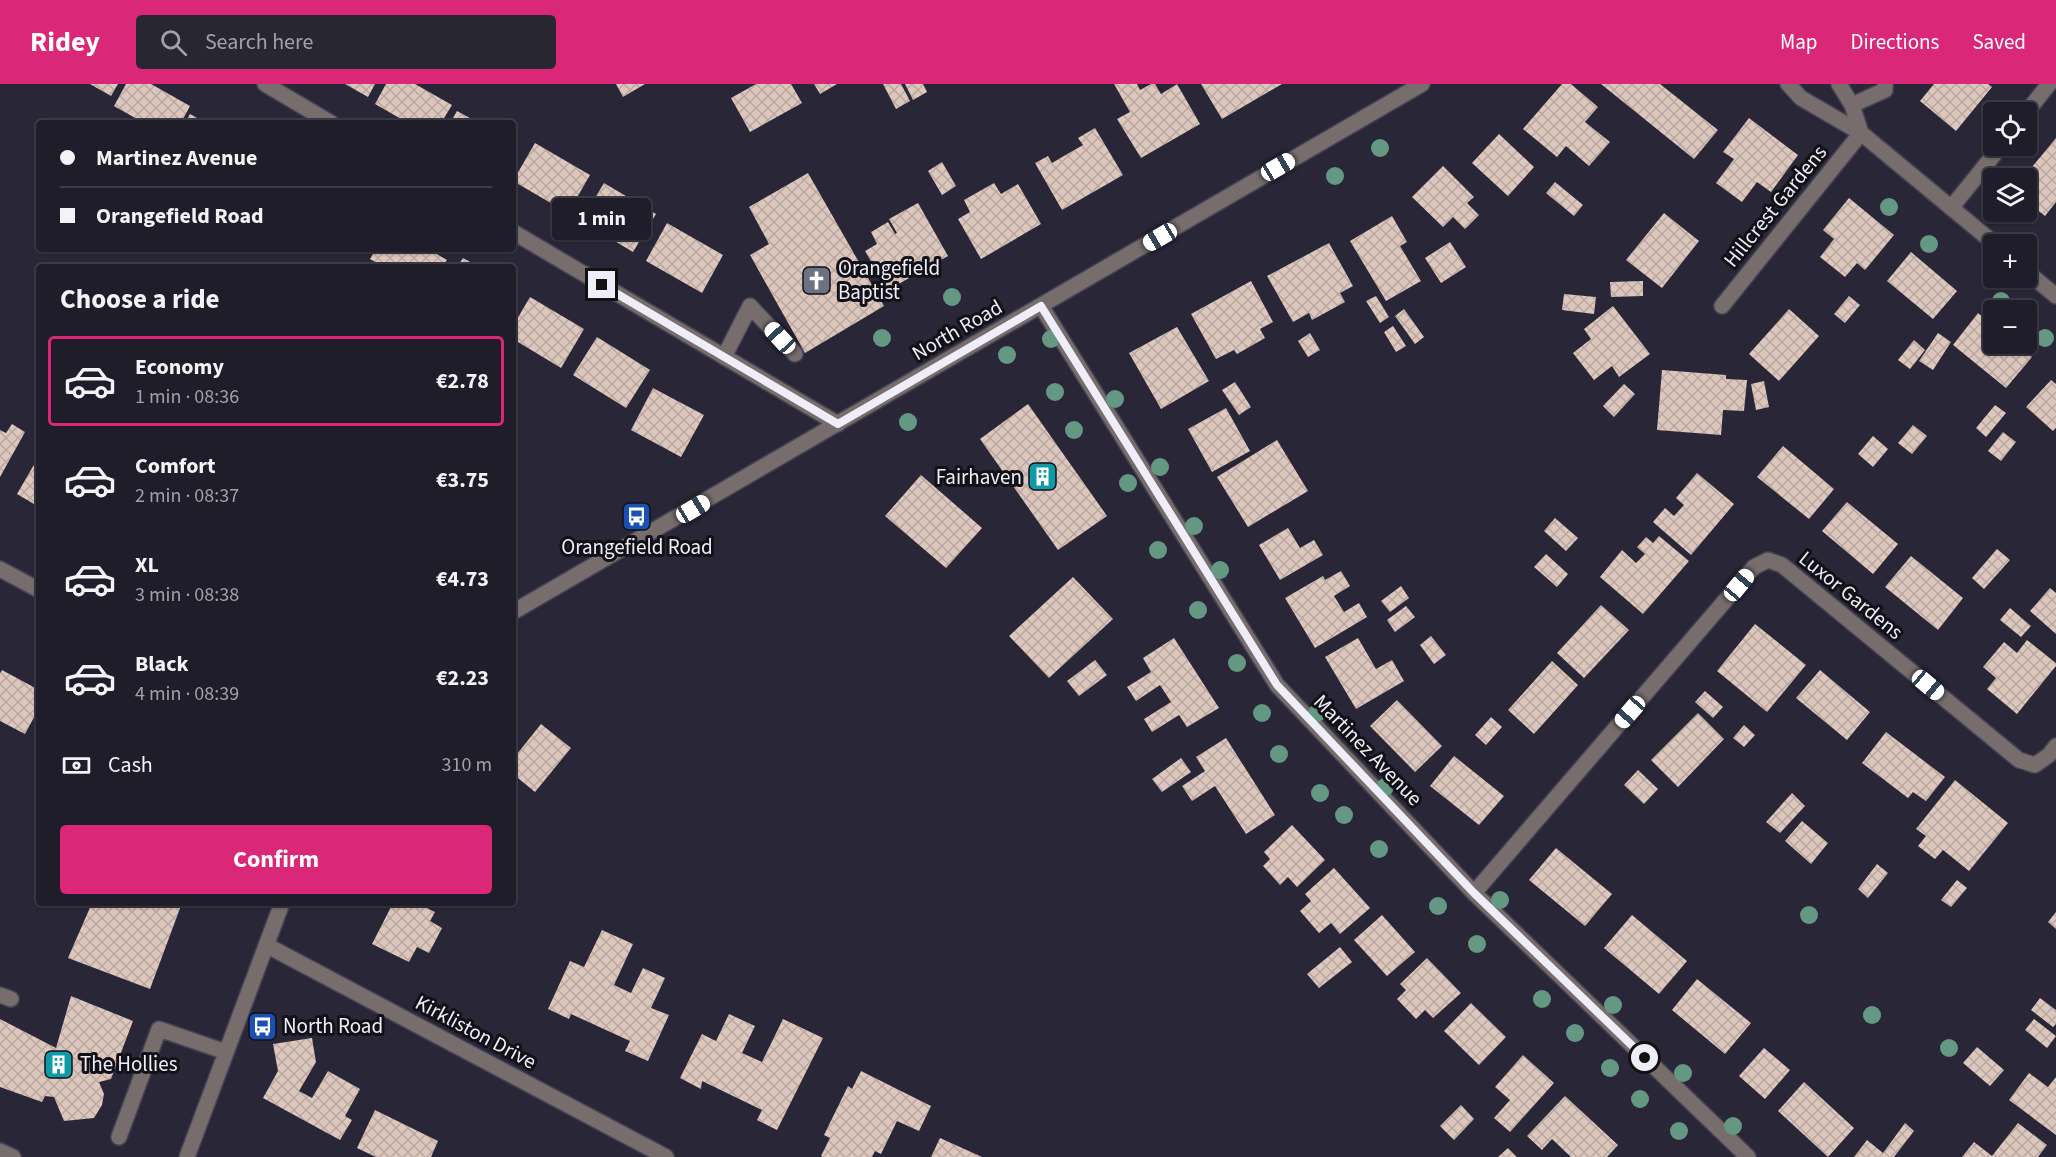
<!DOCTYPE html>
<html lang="en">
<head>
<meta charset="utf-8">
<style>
  body { margin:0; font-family:"Source Sans 3",sans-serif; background:#272631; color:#f1f3f6; height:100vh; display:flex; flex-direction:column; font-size:22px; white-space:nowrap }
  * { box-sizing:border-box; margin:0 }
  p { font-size:20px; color:#a1a2a8 }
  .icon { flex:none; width:33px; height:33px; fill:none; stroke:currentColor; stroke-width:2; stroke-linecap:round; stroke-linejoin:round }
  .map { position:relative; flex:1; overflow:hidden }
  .side { position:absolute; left:36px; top:180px; width:480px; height:642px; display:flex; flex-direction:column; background:#1f1d29; border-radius:6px; box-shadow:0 2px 4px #0004,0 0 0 2px #3c3b46 }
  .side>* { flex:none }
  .guide { position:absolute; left:36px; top:36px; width:480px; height:132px; border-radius:6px; box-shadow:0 2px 4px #0004,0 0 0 2px #3c3b46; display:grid; align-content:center; height:132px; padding:0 24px; background:#1f1d29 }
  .fabs { position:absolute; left:1983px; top:18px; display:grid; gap:12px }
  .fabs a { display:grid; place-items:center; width:54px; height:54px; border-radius:6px; background:#1f1d29; box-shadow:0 2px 4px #0004,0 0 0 2px #3c3b46; font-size:30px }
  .end { position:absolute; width:27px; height:27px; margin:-14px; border:8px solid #eeedf8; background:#111; box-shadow:0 0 0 3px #111 }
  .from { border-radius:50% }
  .bubble { position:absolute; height:42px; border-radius:6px; background:#1f1d29; box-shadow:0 2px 4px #0004,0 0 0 2px #3c3b46; font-size:20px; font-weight:700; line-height:42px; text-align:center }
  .car { position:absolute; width:18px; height:36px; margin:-18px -9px; border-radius:8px; box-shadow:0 0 4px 2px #0007; background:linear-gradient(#fff 24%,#345 0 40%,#fff 0 76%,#345 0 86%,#fff 0) }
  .guide b { display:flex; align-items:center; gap:21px; height:57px; font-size:22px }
  .guide b+b { border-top:2px solid #3c3b46 }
  .guide i { width:15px; height:15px; background:#f1f3f6 }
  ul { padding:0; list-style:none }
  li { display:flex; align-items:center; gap:18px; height:90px; margin:0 12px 9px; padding:0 12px; border:3px solid transparent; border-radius:6px }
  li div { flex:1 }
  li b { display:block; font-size:22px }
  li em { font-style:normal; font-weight:700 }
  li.current { border-color:#db2777 }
  li>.icon { width:54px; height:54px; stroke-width:1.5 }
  h2 { padding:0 24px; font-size:27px; line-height:72px }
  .pay { display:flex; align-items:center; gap:15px; height:66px; padding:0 24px; font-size:22px }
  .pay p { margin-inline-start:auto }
  .cta { display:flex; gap:12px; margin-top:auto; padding:12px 24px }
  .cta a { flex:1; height:69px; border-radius:6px; background:#db2777; color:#fff; font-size:24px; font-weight:700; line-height:69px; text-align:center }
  header { display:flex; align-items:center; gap:36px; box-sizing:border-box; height:84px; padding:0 30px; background:#db2777; color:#fff }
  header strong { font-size:28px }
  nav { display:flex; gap:33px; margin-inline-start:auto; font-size:21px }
  .search { width:420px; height:54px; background:#272631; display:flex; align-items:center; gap:15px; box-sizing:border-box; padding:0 21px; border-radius:6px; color:#a1a2a8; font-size:22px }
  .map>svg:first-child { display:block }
  .building { fill:url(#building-cross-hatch) }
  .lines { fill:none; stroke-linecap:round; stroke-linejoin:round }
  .minor-casing { stroke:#454352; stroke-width:18 }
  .minor { stroke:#776d6d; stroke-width:15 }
  .tree { fill:#649882 }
  .route { stroke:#eeedf8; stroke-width:8 }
  .labels { text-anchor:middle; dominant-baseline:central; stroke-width:6; stroke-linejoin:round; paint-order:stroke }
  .street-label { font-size:21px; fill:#eeedf8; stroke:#121118 }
  .poi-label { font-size:21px; fill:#eeedf8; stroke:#121118; text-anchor:start }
</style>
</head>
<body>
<header>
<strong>Ridey</strong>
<div class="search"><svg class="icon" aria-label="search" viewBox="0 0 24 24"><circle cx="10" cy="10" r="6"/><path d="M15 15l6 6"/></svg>Search here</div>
<nav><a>Map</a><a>Directions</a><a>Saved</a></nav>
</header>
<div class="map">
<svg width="2056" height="1073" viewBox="0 0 2056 1073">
  <defs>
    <pattern id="building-cross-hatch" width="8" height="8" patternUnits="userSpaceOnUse" patternTransform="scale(1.5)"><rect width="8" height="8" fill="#ddc7bd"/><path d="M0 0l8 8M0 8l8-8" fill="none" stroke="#b8a7a0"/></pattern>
  </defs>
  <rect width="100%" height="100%" fill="#292737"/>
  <path class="building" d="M90 0H118L111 12Z
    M126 0H151L190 22 181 39H144L114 22Z
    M345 0H375L368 13Z
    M386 0H415L452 21 441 39H408L375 20Z
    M616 0H645L623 13Z
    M756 0H791L802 19 750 48 731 14Z
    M814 0H837L820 10Z
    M883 0H901L910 17 896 25Z
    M905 0H923L927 8 913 16Z
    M1114 0H1137L1140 6 1151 0H1155L1161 10 1177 0 1200 40 1141 74 1117 35 1130 28Z
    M1201 0H1282L1222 35Z
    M1562 0H1571L1598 23 1585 38 1610 58 1589 82 1566 62 1557 73 1523 45Z
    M1601 0H1660L1718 46 1694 75Z
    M1934 0H1988L1992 3 1956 47 1920 17Z
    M457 27 479 39H450Z
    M190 30 206 39H185Z
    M1749 34 1798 71 1771 108 1757 98 1742 118 1716 99 1734 75 1723 68Z
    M1095 44 1123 91 1062 126 1035 79 1048 72 1052 79 1069 69 1083 61 1078 54Z
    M1499 50 1534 83 1508 112 1472 79Z
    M2056 54V118L2045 132 2026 117V94H2023Z
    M535 59 590 91 568 129 513 97Z
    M942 78 956 102 942 111 928 87Z
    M1443 82 1474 113 1467 119 1479 131 1465 145 1453 133 1443 143 1412 113Z
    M808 89 884 222 805 269 750 171 769 160 749 123Z
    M1555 98 1583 121 1574 132 1546 109Z
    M604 99 656 130 633 168 581 137Z
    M994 99 1001 110 1018 100 1041 140 981 175 958 135 970 128 964 116Z
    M1849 114 1894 151 1865 186 1857 179 1845 193 1820 173 1834 155 1823 146Z
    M918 119 948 172 888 206 865 167 877 160 871 148 888 138 895 150 897 149 889 135Z
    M1664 129 1699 157 1662 204 1626 176Z
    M1392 132 1407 158 1400 162 1421 197 1386 217 1350 157Z
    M667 139 723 171 702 209 646 177Z
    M1450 158 1466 183 1441 199 1425 174Z
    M1329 159 1353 202 1340 209 1345 218 1312 236 1309 229 1293 238 1267 192Z
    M376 165H428L447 176 442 183H384L370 175Z
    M1911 168 1957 207 1933 235 1887 197Z
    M463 174 479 183H457Z
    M1251 197 1273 238 1260 245 1265 254 1237 270 1234 266 1216 275 1191 230Z
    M1643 197V212L1611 213 1610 198Z
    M1564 210 1596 213 1594 230 1562 226Z
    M1376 212 1389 233 1380 239 1366 217Z
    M1849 212 1860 221 1845 239 1834 230Z
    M530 213 584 245 561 284 513 255V242Z
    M1613 222 1650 270 1619 293 1612 282 1594 296 1573 269 1591 255 1584 245Z
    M1404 225 1424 253 1415 260 1395 232Z
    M1789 225 1819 252 1779 297 1749 270Z
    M1978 229 1994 242V260H2016L2032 273 2006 304 1953 261Z
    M1393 242 1406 262 1396 268 1384 248Z
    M1177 243 1209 297 1161 325 1129 269Z
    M1310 249 1320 266 1308 273 1298 257Z
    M1938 249 1951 258 1933 286 1919 277Z
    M597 253 650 286 626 324 573 291Z
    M1914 256 1925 266 1910 285 1898 276Z
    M1662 286 1726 291V295L1747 296 1744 327 1723 326 1721 351 1657 346Z
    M2051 296 2056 300V344L2053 347 2026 323Z
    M1764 297 1769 323 1756 326 1751 300Z
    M1235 298 1251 323 1239 331 1222 306Z
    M1624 300 1635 310 1614 333 1603 322Z
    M653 304 704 331 681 373 631 346Z
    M1028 320 1107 432 1058 466 980 355Z
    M1995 321 2006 329 1986 353 1976 344Z
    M1226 324 1250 367 1212 388 1188 345Z
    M12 340 25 348 0 393V346L6 349Z
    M1913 341 1927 352 1912 370 1898 359Z
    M2003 348 2016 358 2001 377 1988 367Z
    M1873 352 1888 365 1873 383 1858 370Z
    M1277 356 1308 407 1248 443 1217 393Z
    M1783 362 1834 405 1809 435 1757 393Z
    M39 372V423L17 410Z
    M1697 389 1734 420 1691 471 1653 438 1665 424 1674 432 1684 421 1676 414Z
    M921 391 982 444 946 484 885 432Z
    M1847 418 1898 460 1873 490 1822 447Z
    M1555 434 1578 454 1566 467 1544 447Z
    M1288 444 1300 464 1314 456 1323 471 1280 496 1259 461Z
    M1659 452 1689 477 1643 530 1600 493 1622 466 1636 479 1645 470 1637 463 1646 453 1653 459Z
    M1997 465 2010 476 1984 505 1972 494Z
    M1546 470 1568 490 1557 503 1534 483Z
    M1911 472 1963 514 1938 546 1885 503Z
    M1341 487 1350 502 1334 512 1344 528 1359 519 1367 533 1315 564 1285 514 1323 492 1325 496Z
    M1073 493 1113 535 1049 594 1009 552Z
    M1401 502 1409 514 1390 528 1381 517Z
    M2050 504 2056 509V550L2030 527Z
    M1601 521 1629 546 1584 594 1557 569Z
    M1406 522 1415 533 1395 548 1387 536Z
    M2010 524 2031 542 2021 553 2000 536Z
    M1755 540 1806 581 1767 628 1717 587Z
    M1431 552 1446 571 1434 580 1420 561Z
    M1174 554 1219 624 1187 643 1179 631 1152 648 1144 635 1171 618 1160 601 1136 617 1127 603 1151 588 1143 574Z
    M1358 554 1376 585 1392 576 1404 597 1356 625 1325 573Z
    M2027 556 2056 579V582L2017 630 1987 605 1996 594 1983 583 2004 558 2017 569Z
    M1095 576 1107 591 1079 612 1067 597Z
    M1552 577 1578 601 1534 650 1508 626Z
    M2 586 39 606V624L25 650 0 637V589Z
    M1820 586 1870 628 1847 656 1796 614Z
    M1705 607 1723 623 1713 634 1695 618Z
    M1397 616 1442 662 1415 688 1370 642Z
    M1698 629 1724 655 1678 703 1651 676Z
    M1491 633 1502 643 1486 661 1475 651Z
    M541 640 571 664 535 708 513 690V675Z
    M1744 641 1755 651 1744 663 1733 654Z
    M1886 648 1945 693 1926 717 1913 708 1908 714 1862 679Z
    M1226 654 1275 731 1246 750 1215 702 1192 717 1182 702 1205 687 1196 673Z
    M1454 672 1504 712 1479 741 1430 702Z
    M1181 674 1191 688 1162 708 1152 695Z
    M1638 686 1658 705 1644 720 1624 701Z
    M1955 696 2008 739 1969 787 1943 766 1935 775 1918 762 1926 752 1916 745Z
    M1792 709 1805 722 1780 749 1766 738Z
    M1802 737 1828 759 1811 780 1785 757Z
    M1292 741 1325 776 1297 803 1288 793 1280 801 1263 782 1270 775 1264 768Z
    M1556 764 1612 810 1585 842 1529 796Z
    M1877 780 1888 789 1868 814 1858 805Z
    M1334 784 1370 824 1340 850 1331 839 1319 849 1300 827 1311 817 1305 810Z
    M1957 796 1967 804 1951 823 1941 816Z
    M92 819H182L150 905 68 874Z
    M393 819H417L435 828 430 837 442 844 429 869 417 863 409 878 372 860Z
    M2056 828V845L2048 838Z
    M1382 831 1415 868 1387 892 1354 856Z
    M1632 831 1687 877 1659 910 1604 864Z
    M602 846 633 860 614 901 631 909 643 884 665 894 651 924 669 931 648 977 625 967 630 957 571 930 569 935 548 925 570 877 584 883Z
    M1340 863 1352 878 1319 904 1307 890Z
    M1427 874 1461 909 1433 934 1425 926 1416 935 1397 915 1406 906 1400 900Z
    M1697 895 1751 939 1725 970 1672 926Z
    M71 912 133 937 111 995 99 998 104 1010 102 1021 94 1034 64 1037 54 1013 45 1012 42 1018 0 1003V935L56 964Z
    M2040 914 2056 926V940L2053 943 2031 926Z
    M1471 919 1506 953 1479 981 1444 947Z
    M729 930 755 942 742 969 762 978 783 935 823 954 777 1046 757 1036 762 1026 702 997 701 1005 680 994 702 950 716 957Z
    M2034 935 2056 952 2047 964 2025 946Z
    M312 954 316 978 299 1007 312 1014 328 987 360 1005 345 1032 352 1036 340 1056 263 1014 278 987 273 960Z
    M1977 963 2004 986 1990 1002 1963 979Z
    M1764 964 1790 986 1765 1015 1739 992Z
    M1523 971 1554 999 1510 1048 1494 1034 1510 1016 1495 1003Z
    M861 987 931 1022 919 1047 897 1037 881 1070 875 1067 872 1073H823L821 1072 830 1054 824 1051 848 1002 852 1005Z
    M2029 989 2048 1003 2056 993V1051L2009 1016Z
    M1804 998 1854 1044 1828 1073 1778 1027Z
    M1565 1012 1618 1061 1607 1073H1571L1552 1055 1542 1066 1527 1052Z
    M1461 1021 1474 1035 1454 1056 1440 1042Z
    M375 1026 438 1057 431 1073H376L357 1064Z
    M1905 1039 1914 1047 1894 1073H1854L1867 1056 1883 1069Z
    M2018 1039 2047 1061 2038 1073H1962L1974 1058 1992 1072Z
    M940 1054 982 1073H931Z
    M1508 1064 1517 1073H1498Z"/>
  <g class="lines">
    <defs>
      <path id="minor" d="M265 0 331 39
        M1788 0 1801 14 1861 49 1995 160
        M1839 0 1852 21 1861 49
        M1852 21 1885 6V0
        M2026 29 2049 0
        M1951 124 2001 62
        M513 148 838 340
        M2026 187 2056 212
        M1041 222 1277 601 1474 809 1748 1073
        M1722 222 1861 49
        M724 273 750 222 795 270
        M0 485 39 506
        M513 528 1422 0
        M1474 809 1754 483 1768 476 1782 481 2019 676 2035 681 2049 671 2056 662
        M266 861 666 1073
        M0 911 11 915
        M119 1053 159 945 226 968
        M0 1067 13 1073
        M187 1073 282 819"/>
    </defs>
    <use href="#minor" class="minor-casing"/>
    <use href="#minor" class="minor"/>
  </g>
  <g class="tree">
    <circle cx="1380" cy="64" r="9"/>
    <circle cx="1335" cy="92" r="9"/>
    <circle cx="1889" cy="123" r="9"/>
    <circle cx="1929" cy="160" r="9"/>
    <circle cx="952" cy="213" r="9"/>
    <circle cx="2001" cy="217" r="9"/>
    <circle cx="882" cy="254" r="9"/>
    <circle cx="2045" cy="254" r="9"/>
    <circle cx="1051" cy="255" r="9"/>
    <circle cx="1007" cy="271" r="9"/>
    <circle cx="1055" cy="308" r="9"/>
    <circle cx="1115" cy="315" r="9"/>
    <circle cx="908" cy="338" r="9"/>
    <circle cx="1074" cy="346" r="9"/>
    <circle cx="1160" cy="383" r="9"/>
    <circle cx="1128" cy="399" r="9"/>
    <circle cx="1194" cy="442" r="9"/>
    <circle cx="1158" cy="466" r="9"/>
    <circle cx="1220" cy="486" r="9"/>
    <circle cx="1198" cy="526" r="9"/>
    <circle cx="1237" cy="579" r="9"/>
    <circle cx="1262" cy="629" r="9"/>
    <circle cx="1317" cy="629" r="9"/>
    <circle cx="1279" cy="670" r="9"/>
    <circle cx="1385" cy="703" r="9"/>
    <circle cx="1320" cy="709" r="9"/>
    <circle cx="1344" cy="731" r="9"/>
    <circle cx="1379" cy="765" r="9"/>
    <circle cx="1500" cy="816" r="9"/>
    <circle cx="1438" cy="822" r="9"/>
    <circle cx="1809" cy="831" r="9"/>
    <circle cx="1477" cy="860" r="9"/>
    <circle cx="1542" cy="915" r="9"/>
    <circle cx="1613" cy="921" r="9"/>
    <circle cx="1872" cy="931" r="9"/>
    <circle cx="1575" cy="949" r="9"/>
    <circle cx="1949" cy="964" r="9"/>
    <circle cx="1610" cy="984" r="9"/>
    <circle cx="1683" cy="989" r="9"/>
    <circle cx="1640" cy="1015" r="9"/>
    <circle cx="1733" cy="1042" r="9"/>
    <circle cx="1679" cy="1047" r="9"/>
  </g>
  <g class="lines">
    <path class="route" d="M602 201 838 340 1041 222 1277 601 1474 809 1645 974"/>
  </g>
  <defs>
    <symbol id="church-square" viewBox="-11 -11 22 22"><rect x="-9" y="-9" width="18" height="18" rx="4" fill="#6b7280" stroke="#121118"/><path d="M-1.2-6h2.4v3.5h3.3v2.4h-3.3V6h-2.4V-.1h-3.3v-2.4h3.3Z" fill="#fff"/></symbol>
    <symbol id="building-square" viewBox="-11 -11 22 22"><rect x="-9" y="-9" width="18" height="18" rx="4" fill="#0f9aa8" stroke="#121118"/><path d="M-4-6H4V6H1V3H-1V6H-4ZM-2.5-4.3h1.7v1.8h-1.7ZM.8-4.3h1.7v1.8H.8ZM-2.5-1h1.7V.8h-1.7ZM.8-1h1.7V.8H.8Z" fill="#fff"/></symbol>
    <symbol id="bus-square" viewBox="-11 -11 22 22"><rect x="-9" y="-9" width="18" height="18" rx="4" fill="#1a4fb4" stroke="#121118"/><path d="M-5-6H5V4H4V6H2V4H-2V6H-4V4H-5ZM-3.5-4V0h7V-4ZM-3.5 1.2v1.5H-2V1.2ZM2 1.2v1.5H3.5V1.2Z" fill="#fff"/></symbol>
  </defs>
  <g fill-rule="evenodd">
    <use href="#church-square" x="800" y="180" width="33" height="33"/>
    <use href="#building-square" x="1026" y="376" width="33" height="33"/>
    <use href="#bus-square" x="620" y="416" width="33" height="33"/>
    <use href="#bus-square" x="246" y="926" width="33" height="33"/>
    <use href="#building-square" x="42" y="964" width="33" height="33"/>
  </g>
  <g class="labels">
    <g class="street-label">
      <text transform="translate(1775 122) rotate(-51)">Hillcrest Gardens</text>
      <text transform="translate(957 246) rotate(-30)">North Road</text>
      <text transform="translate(1851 511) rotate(39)">Luxor Gardens</text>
      <text transform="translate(1368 666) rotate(46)">Martinez Avenue</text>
      <text transform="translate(476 948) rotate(28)">Kirkliston Drive</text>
    </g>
    <g class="poi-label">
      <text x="838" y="184">Orangefield<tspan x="838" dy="24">Baptist</tspan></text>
      <text x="1022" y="393" text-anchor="end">Fairhaven</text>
      <text x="637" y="463" text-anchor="middle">Orangefield Road</text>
      <text x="283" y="942">North Road</text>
      <text x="80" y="980">The Hollies</text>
    </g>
  </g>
</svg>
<div class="fabs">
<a><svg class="icon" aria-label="locate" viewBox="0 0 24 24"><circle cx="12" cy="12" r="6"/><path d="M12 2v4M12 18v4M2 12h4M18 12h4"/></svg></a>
<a><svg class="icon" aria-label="layers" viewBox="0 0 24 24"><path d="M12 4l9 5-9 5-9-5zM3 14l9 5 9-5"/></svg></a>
<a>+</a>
<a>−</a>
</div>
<i class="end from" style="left:1645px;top:974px"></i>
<i class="end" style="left:602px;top:201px"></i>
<div class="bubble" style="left:552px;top:114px;width:99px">1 min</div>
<i class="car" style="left:1278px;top:83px;rotate:60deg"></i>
<i class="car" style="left:1160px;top:153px;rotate:240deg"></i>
<i class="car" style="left:780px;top:254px;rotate:317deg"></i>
<i class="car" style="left:693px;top:425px;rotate:59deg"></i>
<i class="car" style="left:1739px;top:501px;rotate:40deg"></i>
<i class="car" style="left:1928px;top:601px;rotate:130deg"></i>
<i class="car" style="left:1630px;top:628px;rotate:221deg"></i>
<div class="guide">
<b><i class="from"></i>Martinez Avenue</b>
<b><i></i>Orangefield Road</b>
</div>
<section class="side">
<h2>Choose a ride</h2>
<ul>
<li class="current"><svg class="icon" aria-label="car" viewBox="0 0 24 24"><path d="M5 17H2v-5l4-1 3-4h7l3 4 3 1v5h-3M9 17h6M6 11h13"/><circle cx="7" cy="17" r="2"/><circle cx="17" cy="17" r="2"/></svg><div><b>Economy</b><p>1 min · 08:36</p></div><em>€2.78</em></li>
<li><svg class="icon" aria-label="car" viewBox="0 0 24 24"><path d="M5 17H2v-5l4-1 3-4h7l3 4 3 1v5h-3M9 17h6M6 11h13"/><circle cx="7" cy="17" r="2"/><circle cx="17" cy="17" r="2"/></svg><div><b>Comfort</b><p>2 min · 08:37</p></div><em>€3.75</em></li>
<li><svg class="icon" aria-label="car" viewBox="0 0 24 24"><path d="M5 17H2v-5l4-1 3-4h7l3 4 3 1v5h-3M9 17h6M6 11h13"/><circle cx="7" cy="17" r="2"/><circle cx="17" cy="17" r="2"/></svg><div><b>XL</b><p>3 min · 08:38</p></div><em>€4.73</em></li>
<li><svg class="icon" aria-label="car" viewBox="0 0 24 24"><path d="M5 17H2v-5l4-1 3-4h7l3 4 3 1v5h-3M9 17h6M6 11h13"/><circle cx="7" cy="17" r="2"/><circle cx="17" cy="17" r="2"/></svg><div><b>Black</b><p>4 min · 08:39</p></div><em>€2.23</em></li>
</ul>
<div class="pay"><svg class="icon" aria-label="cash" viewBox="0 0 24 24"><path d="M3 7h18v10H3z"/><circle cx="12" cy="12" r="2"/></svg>Cash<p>310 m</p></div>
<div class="cta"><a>Confirm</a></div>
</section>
</div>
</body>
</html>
